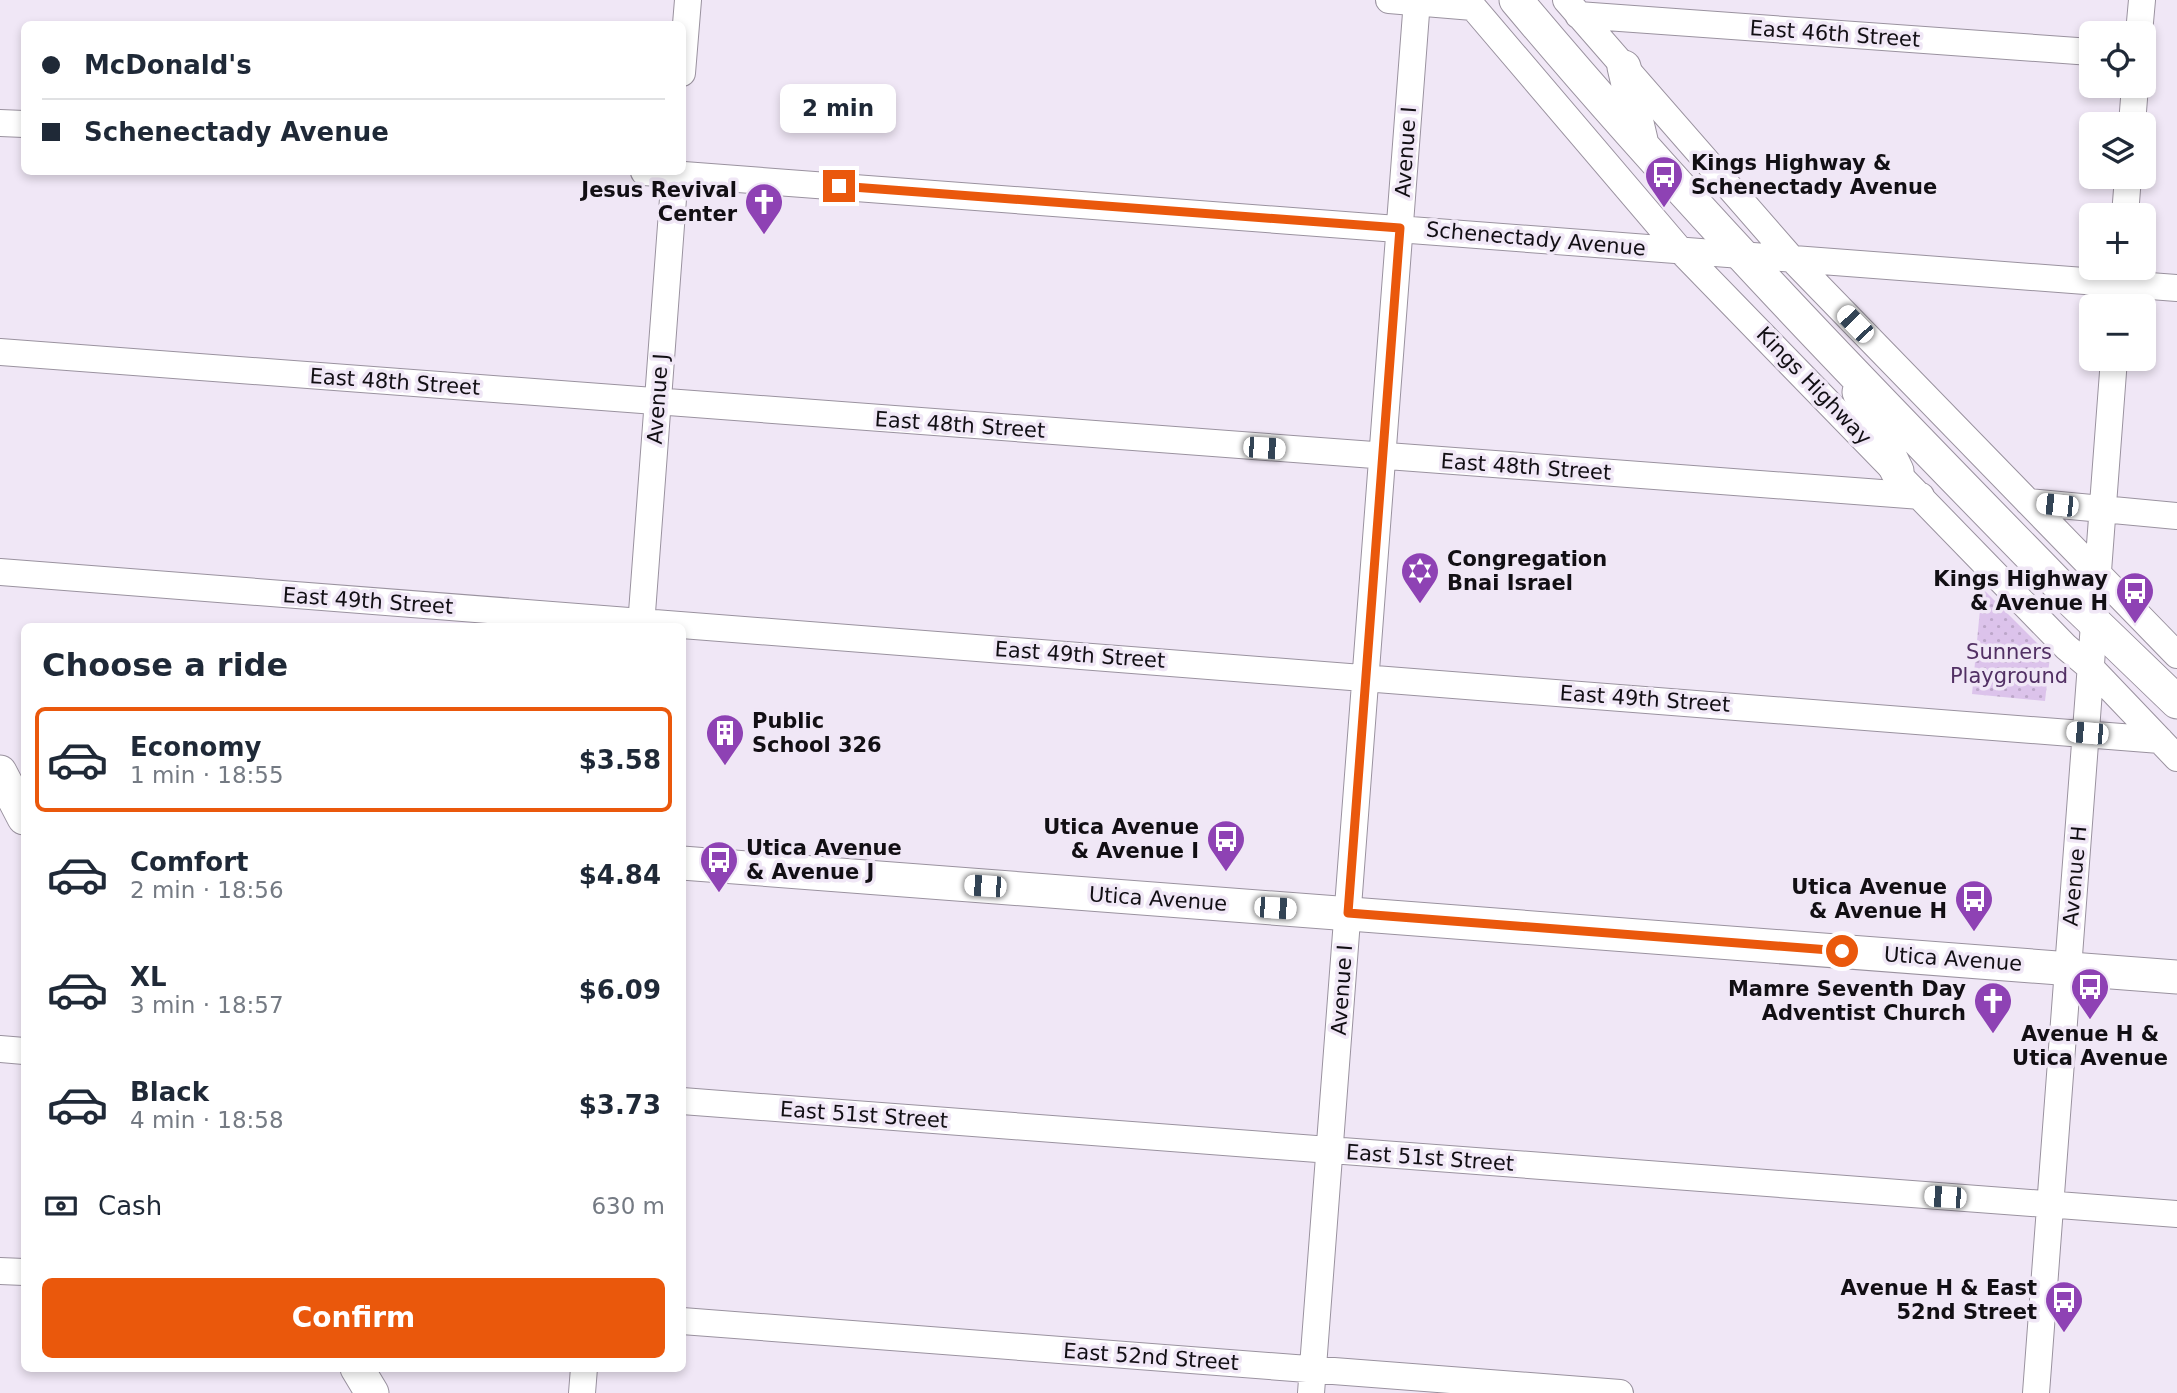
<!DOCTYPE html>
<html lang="en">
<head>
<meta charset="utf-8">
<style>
  body { margin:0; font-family:"DejaVu Sans",sans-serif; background:#f2f2f3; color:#1f2937; height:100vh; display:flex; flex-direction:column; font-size:26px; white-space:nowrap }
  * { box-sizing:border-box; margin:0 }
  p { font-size:23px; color:#747a83 }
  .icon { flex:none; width:38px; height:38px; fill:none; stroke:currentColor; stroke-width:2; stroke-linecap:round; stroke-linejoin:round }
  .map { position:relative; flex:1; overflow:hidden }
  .details { position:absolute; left:21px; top:623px; width:665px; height:749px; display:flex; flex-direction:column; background:#fff; border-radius:10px; box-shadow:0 4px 10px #0003 }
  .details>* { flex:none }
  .guide { position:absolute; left:21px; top:21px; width:665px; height:154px; border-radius:10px; box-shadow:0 4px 10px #0003; display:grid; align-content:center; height:154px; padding:0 21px; background:#fff }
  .tools { position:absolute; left:2079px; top:21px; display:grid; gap:14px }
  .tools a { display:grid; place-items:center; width:77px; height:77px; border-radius:10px; background:#fff; box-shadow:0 4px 10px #0003; font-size:35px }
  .end { position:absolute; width:32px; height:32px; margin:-16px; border:9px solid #ea580c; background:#fff; box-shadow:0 0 0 4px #fff }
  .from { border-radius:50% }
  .bubble { position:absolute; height:49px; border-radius:10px; background:#fff; box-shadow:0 4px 10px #0003; font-size:23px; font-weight:600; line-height:49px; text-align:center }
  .car { position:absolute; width:21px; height:42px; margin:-21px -10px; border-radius:9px; box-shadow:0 0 5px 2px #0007; background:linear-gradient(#fff 24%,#345 0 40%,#fff 0 76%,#345 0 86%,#fff 0) }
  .guide b { display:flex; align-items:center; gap:24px; height:66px; font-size:26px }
  .guide b+b { border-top:2px solid #e0e1e3 }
  .guide i { width:18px; height:18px; background:#1f2937 }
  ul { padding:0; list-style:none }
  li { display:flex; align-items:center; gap:21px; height:105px; margin:0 14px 10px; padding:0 7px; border:4px solid transparent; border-radius:10px }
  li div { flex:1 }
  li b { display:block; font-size:26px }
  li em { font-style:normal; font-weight:600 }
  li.selected { border-color:#ea580c }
  li>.icon { width:63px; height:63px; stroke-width:1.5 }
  h2 { padding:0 21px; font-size:32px; line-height:84px }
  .pay { display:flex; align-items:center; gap:18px; height:77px; padding:0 21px; font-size:26px }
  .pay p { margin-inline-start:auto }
  .button { display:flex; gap:14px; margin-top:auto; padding:14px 21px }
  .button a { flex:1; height:80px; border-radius:10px; background:#ea580c; color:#fff; font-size:28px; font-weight:600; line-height:80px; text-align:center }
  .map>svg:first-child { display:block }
  .park { fill:url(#park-dots) }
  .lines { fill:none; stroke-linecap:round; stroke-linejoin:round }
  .minor-casing { stroke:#9a929f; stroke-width:28 }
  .major-casing { stroke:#9a929f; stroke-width:35 }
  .minor { stroke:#fff; stroke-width:26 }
  .major { stroke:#fff; stroke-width:33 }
  .route { stroke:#ea580c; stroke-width:9 }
  .labels { text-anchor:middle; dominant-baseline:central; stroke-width:7; stroke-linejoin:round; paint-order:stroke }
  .street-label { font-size:21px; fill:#120f14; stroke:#f0e7f6 }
  .poi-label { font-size:21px; font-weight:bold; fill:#120f14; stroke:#f0e7f6; text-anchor:end }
  .park-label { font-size:21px; fill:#523064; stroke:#f0e7f6 }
</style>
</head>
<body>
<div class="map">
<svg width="2177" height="1393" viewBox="0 0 2177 1393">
  <defs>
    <pattern id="park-dots" width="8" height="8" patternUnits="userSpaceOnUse" patternTransform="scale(1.75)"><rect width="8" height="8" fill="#dcc3eb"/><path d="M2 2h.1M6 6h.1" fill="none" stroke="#bca6c9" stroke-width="1.8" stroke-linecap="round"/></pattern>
  </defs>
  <rect width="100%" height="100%" fill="#f0e7f6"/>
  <path class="park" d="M1982 588 2050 656 2045 701 1972 694Z"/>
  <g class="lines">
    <defs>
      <path id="minor" d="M1389 0 1473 7
        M1467 0 1680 250 2066 647 2091 668 2177 758
        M1566 0 1792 259 2177 655
        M1578 15 2091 52
        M2139 33 2142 0
        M682 73 688 0
        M0 123 24 124
        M2132 124 2135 86
        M644 172 2177 288
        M2125 215 2128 177
        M2118 306 2121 268
        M0 352 1921 496
        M2028 502 2177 516
        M0 572 2160 740
        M641 626 675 172
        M0 1049 24 1051
        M682 1101 2177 1214
        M0 1271 24 1272
        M682 1321 1620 1393
        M582 1393 584 1368
        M1311 1393 1417 0
        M2036 1393 2114 359"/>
      <path id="major" d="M1516 0C1687 204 1873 395 2059 585L2069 598 2177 702
        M1624 67 1641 140
        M1859 392 1897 471
        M0 772 24 818
        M682 863 2177 977
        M357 1368 372 1393"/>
    </defs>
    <use href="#minor" class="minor-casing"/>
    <use href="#major" class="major-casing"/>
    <use href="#minor" class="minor"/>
    <use href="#major" class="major"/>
  </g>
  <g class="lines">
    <path class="route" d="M839 186 1400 228 1348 913 1842 951"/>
  </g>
  <defs>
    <symbol id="bus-pin" viewBox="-11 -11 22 30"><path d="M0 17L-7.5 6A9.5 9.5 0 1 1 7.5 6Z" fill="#8e42b4" stroke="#f0e7f6"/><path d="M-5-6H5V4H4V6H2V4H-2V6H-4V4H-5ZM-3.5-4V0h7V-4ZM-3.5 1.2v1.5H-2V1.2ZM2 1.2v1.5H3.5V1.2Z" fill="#fff"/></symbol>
    <symbol id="church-pin" viewBox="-11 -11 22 30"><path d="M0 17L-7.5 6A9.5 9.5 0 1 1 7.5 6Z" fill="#8e42b4" stroke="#f0e7f6"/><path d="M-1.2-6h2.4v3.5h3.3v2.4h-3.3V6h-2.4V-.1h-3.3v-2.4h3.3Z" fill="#fff"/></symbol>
    <symbol id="synagogue-pin" viewBox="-11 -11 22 30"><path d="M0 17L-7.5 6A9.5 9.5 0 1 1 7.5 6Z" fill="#8e42b4" stroke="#f0e7f6"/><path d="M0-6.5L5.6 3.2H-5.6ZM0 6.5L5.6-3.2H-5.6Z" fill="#fff"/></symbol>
    <symbol id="building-pin" viewBox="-11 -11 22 30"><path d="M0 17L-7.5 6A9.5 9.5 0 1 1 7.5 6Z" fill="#8e42b4" stroke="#f0e7f6"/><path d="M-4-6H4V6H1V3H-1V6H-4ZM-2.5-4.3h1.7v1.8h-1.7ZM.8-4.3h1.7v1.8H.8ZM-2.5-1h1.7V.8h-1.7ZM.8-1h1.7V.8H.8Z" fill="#fff"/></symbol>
  </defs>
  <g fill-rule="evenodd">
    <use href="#bus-pin" x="1642" y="153" width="44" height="60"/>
    <use href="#church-pin" x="742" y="180" width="44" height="60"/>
    <use href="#synagogue-pin" x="1398" y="549" width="44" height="60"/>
    <use href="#bus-pin" x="2113" y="569" width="44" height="60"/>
    <use href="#building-pin" x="703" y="711" width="44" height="60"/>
    <use href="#bus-pin" x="1204" y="817" width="44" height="60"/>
    <use href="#bus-pin" x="697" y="838" width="44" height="60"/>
    <use href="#bus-pin" x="1952" y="877" width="44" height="60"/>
    <use href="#bus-pin" x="2068" y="965" width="44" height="60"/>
    <use href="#church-pin" x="1971" y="979" width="44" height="60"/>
    <use href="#bus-pin" x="2042" y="1278" width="44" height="60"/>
  </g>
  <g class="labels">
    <g class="street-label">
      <text transform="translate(1835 34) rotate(4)">East 46th Street</text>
      <text transform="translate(1406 152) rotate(-86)">Avenue I</text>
      <text transform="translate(1536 239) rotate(5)">Schenectady Avenue</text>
      <text transform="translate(395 382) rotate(4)">East 48th Street</text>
      <text transform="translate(1814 386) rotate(46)">Kings Highway</text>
      <text transform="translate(658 399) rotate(-86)">Avenue J</text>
      <text transform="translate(960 425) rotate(4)">East 48th Street</text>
      <text transform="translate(1526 467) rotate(4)">East 48th Street</text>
      <text transform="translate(368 601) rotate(4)">East 49th Street</text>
      <text transform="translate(1080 655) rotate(4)">East 49th Street</text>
      <text transform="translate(1645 699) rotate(4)">East 49th Street</text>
      <text transform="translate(2075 876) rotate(-85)">Avenue H</text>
      <text transform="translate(1158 899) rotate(4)">Utica Avenue</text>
      <text transform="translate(1953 959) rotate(4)">Utica Avenue</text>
      <text transform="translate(1342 990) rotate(-86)">Avenue I</text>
      <text transform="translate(864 1115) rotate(4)">East 51st Street</text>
      <text transform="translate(1430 1158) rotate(4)">East 51st Street</text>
      <text transform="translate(1151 1357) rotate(4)">East 52nd Street</text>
    </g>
    <g class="poi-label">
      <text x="1691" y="163" text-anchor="start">Kings Highway &amp;<tspan x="1691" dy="24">Schenectady Avenue</tspan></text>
      <text x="737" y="190">Jesus Revival<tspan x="737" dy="24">Center</tspan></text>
      <text x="1447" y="559" text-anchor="start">Congregation<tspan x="1447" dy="24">Bnai Israel</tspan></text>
      <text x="2108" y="579">Kings Highway<tspan x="2108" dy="24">&amp; Avenue H</tspan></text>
      <text x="752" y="721" text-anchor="start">Public<tspan x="752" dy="24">School 326</tspan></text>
      <text x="1199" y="827">Utica Avenue<tspan x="1199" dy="24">&amp; Avenue I</tspan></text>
      <text x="746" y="848" text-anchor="start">Utica Avenue<tspan x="746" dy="24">&amp; Avenue J</tspan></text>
      <text x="1947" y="887">Utica Avenue<tspan x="1947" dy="24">&amp; Avenue H</tspan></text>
      <text x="1966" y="989">Mamre Seventh Day<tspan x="1966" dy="24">Adventist Church</tspan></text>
      <text x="2090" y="1034" text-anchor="middle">Avenue H &amp;<tspan x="2090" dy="24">Utica Avenue</tspan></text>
      <text x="2037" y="1288">Avenue H &amp; East<tspan x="2037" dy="24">52nd Street</tspan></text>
    </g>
    <g class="park-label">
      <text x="2009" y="652">Sunners<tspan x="2009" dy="24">Playground</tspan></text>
    </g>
  </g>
</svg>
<div class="tools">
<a><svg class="icon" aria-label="locate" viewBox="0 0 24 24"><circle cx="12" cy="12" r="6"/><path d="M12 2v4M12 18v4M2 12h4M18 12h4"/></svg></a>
<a><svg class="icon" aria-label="layers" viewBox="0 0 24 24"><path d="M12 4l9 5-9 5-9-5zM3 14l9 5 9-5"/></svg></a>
<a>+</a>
<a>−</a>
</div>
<i class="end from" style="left:1842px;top:951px"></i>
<i class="end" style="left:839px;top:186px"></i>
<div class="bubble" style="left:780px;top:84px;width:116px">2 min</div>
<i class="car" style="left:1855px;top:324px;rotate:316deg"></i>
<i class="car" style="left:1264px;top:448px;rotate:94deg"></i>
<i class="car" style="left:2057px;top:505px;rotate:276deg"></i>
<i class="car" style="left:2087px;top:733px;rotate:275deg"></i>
<i class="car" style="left:985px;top:886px;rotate:274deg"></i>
<i class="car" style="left:1275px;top:908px;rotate:94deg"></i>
<i class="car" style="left:1945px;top:1197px;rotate:274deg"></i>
<div class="guide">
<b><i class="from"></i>McDonald's</b>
<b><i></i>Schenectady Avenue</b>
</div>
<section class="details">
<h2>Choose a ride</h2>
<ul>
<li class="selected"><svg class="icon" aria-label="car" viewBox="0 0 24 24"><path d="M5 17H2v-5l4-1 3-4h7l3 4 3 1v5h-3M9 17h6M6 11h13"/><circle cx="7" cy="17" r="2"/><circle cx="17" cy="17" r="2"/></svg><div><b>Economy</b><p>1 min · 18:55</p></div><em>$3.58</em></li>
<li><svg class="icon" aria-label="car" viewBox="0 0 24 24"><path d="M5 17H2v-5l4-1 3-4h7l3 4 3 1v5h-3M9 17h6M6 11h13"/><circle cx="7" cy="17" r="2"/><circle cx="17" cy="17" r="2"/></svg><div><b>Comfort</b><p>2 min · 18:56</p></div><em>$4.84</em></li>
<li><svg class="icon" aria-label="car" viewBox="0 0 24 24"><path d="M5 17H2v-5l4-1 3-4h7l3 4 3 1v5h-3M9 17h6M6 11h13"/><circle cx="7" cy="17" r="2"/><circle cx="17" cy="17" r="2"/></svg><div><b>XL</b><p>3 min · 18:57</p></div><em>$6.09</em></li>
<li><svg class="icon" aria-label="car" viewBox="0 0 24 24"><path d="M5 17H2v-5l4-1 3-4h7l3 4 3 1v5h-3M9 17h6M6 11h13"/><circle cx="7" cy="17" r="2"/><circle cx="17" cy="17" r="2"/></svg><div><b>Black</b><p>4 min · 18:58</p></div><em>$3.73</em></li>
</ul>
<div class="pay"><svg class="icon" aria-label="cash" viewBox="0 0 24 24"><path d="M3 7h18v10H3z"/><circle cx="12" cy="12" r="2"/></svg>Cash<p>630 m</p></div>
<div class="button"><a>Confirm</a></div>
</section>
</div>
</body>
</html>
